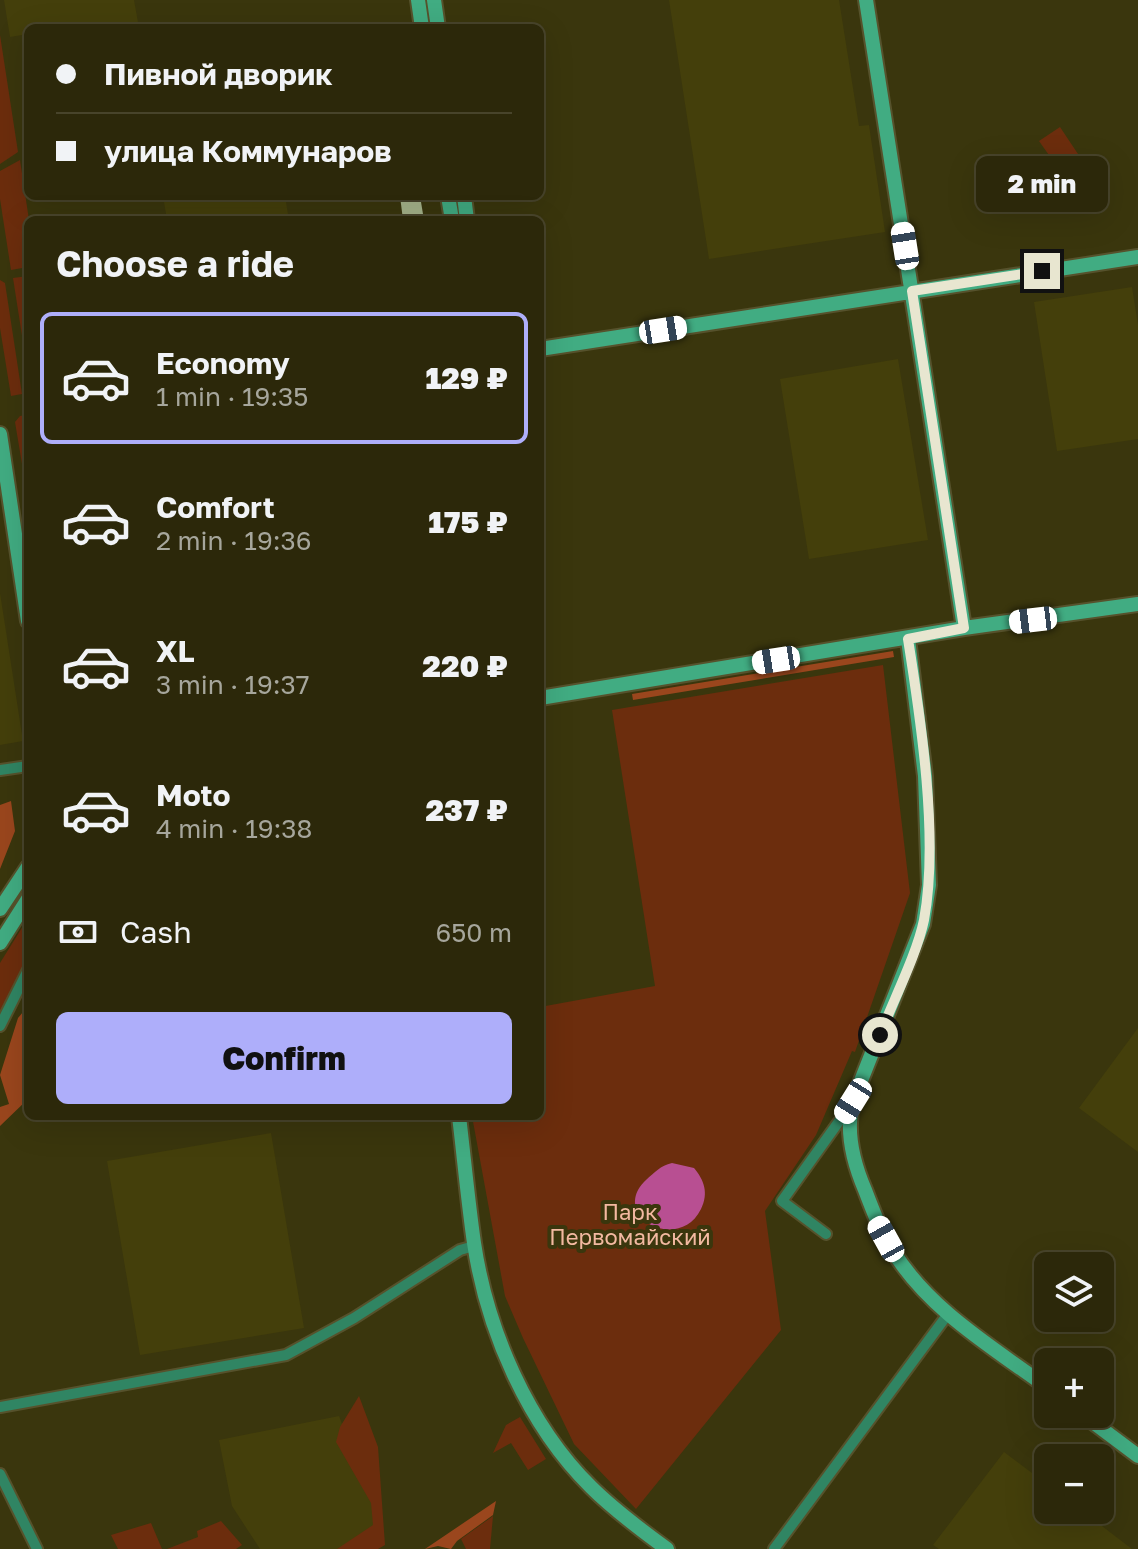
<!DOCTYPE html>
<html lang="en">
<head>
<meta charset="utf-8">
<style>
  body { margin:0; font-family:"Golos Text",sans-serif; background:#383418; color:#f1f3f6; height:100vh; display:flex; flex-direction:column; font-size:30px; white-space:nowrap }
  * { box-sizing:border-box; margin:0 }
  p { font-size:26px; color:#a6a69c }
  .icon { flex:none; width:44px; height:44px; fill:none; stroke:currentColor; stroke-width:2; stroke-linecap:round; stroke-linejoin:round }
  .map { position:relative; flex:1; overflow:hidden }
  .panel { position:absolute; left:24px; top:216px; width:520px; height:904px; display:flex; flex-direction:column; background:#2c280a; border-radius:12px; box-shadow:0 8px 32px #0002,0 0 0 2px #48442b }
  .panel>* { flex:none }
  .guide { position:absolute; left:24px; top:24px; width:520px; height:176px; border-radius:12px; box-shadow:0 8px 32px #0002,0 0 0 2px #48442b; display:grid; align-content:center; height:176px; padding:0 32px; background:#2c280a }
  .fabs { position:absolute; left:1034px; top:1252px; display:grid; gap:16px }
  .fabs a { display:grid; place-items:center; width:80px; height:80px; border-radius:12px; background:#2c280a; box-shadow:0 8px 32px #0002,0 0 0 2px #48442b; font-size:40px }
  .end { position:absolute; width:36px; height:36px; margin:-18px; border:10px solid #e8e6d0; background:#111; box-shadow:0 0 0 4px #111 }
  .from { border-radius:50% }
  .bubble { position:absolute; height:56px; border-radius:12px; background:#2c280a; box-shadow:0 8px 32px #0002,0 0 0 2px #48442b; font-size:26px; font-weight:800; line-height:56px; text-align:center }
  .car { position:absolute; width:24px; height:48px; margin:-24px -12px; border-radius:10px; box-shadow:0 0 6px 2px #0007; background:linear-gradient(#fff 24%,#345 0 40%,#fff 0 76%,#345 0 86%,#fff 0) }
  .guide b { display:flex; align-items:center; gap:28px; height:76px; font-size:30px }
  .guide b+b { border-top:2px solid #48442b }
  .guide i { width:20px; height:20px; background:#f1f3f6 }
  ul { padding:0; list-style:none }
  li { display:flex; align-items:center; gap:24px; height:132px; margin:0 16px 12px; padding:0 16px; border:4px solid transparent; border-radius:12px }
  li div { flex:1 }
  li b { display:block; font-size:30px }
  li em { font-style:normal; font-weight:800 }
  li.selected { border-color:#aeaefa }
  li>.icon { width:72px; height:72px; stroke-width:1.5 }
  h2 { padding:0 32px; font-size:36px; line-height:96px }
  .pay { display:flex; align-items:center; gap:20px; height:88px; padding:0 32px; font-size:30px }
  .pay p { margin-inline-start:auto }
  .primary-button { display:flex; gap:16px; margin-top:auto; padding:16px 32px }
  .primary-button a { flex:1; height:92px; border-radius:12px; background:#aeaefa; color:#111; font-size:32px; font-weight:800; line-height:92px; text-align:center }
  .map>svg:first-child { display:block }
  .built { fill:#443f0b }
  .green { fill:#6c2d0d }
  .forest { fill:#9a461d }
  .water { fill:#b84f92 }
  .building { fill:#a6b48b }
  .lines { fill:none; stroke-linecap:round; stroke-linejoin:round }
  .street-casing { stroke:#56522c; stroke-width:14 }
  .secondary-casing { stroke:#56522c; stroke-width:18 }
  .street { stroke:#308563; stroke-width:10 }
  .secondary { stroke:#41ac82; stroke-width:14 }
  .route { stroke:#e8e6d0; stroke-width:10 }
  .labels { text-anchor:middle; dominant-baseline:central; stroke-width:8; stroke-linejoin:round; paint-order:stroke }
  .park-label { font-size:22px; fill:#f3b9a1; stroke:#3a360d }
</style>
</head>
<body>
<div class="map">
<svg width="1138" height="1549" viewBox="0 0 1138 1549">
  <rect width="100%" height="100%" fill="#3a360d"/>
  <path class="built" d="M4 0H134L139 28H97L96 23 64 28H28V34L10 37Z
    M669 0H839L859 126 869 125 885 232 709 259Z
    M163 196H285L289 220H167Z
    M1132 287 1138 325V439L1057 451 1034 302Z
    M898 359 928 540 809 559 780 379Z
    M0 593 23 741 0 745Z
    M1138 1028V1152L1079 1108Z
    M271 1133 304 1328 140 1355 107 1161Z
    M339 1416 383 1531 359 1549H260L232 1506 219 1440Z
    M1004 1452 1048 1485V1510H1081L1132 1549H939L933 1545Z"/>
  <path class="green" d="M0 35 18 152 0 164Z
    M1060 127 1078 154 1058 168 1039 141Z
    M20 160 29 220 28 267 11 270 0 199V171Z
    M28 276V374L13 278Z
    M0 280 5 283 22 394 11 396 0 328Z
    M26 415 28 500 15 422 20 416Z
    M883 665 910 893 855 1052 852 1051 816 1135 765 1211 781 1330 636 1509 574 1444 523 1338 505 1296 472 1116H540V1007L655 986 612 710Z
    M28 918V964L0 1016V963Z
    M359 1396 378 1447 385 1545 378 1549H337L373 1525 371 1503 336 1442 340 1427Z
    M520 1417 546 1459 528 1470 511 1443 493 1453 506 1425Z
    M493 1516 490 1549H466L461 1539Z
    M221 1521 242 1545 236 1549H167L198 1537 197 1531Z
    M151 1523 162 1549H118L111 1535Z"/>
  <path class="forest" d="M893 651 894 657 633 700 632 694Z
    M11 801 15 831 0 869V805Z
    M28 1006V1099L0 1126V1107L9 1104 0 1075 18 1018Z
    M496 1501 493 1515 457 1541 451 1549 438 1546 425 1549Z"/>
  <path class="water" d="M672 1163 694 1168C704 1180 709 1193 701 1209 679 1254 608 1216 646 1180 655 1172 660 1166 672 1163Z"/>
  <path class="building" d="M400 196H420L424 220H403Z"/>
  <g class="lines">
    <defs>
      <path id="street" d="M0 770 28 766
        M0 1026 28 970
        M826 1234 782 1201 850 1106
        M0 1407 286 1355 354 1318 460 1250 474 1246
        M0 1474 37 1549
        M774 1549 948 1314"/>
      <path id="secondary" d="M418 0 422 28
        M434 0 438 28
        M866 0 964 628
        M448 196 452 220
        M464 196 467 220
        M540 349 1138 257
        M0 434 28 621
        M908 639 925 776 929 885 923 924 853 1101C845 1131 853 1162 865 1190 873 1211 881 1232 893 1251 929 1310 994 1348 1048 1388
        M540 698 964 628 1138 604
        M0 909 28 867
        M0 943 28 899
        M459 1116C464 1158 468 1201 474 1243 487 1330 528 1425 591 1487 614 1510 641 1530 667 1549
        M1082 1414 1138 1456"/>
    </defs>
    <use href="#street" class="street-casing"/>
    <use href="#secondary" class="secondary-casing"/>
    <use href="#street" class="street"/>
    <use href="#secondary" class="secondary"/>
  </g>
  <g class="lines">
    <path class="route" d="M880 1035C893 1001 917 954 924 920 939 839 921 721 908 639L964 628 912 291 1042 271"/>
  </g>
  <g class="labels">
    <g class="park-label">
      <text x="630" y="1211">Парк<tspan x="630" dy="25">Первомайский</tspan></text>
    </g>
  </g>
</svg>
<div class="fabs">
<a><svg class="icon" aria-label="layers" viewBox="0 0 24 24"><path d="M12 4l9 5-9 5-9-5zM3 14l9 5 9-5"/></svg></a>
<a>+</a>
<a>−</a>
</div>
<i class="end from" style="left:880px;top:1035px"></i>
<i class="end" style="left:1042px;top:271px"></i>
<div class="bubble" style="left:976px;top:156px;width:132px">2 min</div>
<i class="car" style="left:905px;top:246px;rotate:351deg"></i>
<i class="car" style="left:663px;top:330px;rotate:81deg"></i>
<i class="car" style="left:1033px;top:620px;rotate:263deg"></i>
<i class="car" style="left:776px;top:660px;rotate:261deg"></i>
<i class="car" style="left:853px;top:1101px;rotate:212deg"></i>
<i class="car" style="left:886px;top:1239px;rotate:331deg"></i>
<div class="guide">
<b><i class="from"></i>Пивной дворик</b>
<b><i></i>улица Коммунаров</b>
</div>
<section class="panel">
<h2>Choose a ride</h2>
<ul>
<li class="selected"><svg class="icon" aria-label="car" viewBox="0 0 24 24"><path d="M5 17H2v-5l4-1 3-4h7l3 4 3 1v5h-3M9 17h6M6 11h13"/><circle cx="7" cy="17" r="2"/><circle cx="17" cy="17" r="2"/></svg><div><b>Economy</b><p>1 min · 19:35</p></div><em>129 ₽</em></li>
<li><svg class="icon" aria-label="car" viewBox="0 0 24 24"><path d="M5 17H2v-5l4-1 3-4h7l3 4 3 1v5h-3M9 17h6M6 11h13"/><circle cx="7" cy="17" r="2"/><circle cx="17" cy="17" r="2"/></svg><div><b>Comfort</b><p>2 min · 19:36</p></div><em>175 ₽</em></li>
<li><svg class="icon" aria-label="car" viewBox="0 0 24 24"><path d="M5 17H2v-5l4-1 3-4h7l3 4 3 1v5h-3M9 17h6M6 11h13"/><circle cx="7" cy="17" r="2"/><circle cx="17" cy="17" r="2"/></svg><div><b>XL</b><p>3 min · 19:37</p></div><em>220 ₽</em></li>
<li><svg class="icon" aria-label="car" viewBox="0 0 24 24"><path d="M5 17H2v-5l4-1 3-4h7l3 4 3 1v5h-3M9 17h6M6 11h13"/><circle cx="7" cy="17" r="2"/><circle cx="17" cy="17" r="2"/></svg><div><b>Moto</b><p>4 min · 19:38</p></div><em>237 ₽</em></li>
</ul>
<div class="pay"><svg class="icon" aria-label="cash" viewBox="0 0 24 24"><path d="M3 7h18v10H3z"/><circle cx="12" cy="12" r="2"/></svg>Cash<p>650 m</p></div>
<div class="primary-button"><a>Confirm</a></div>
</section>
</div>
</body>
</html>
